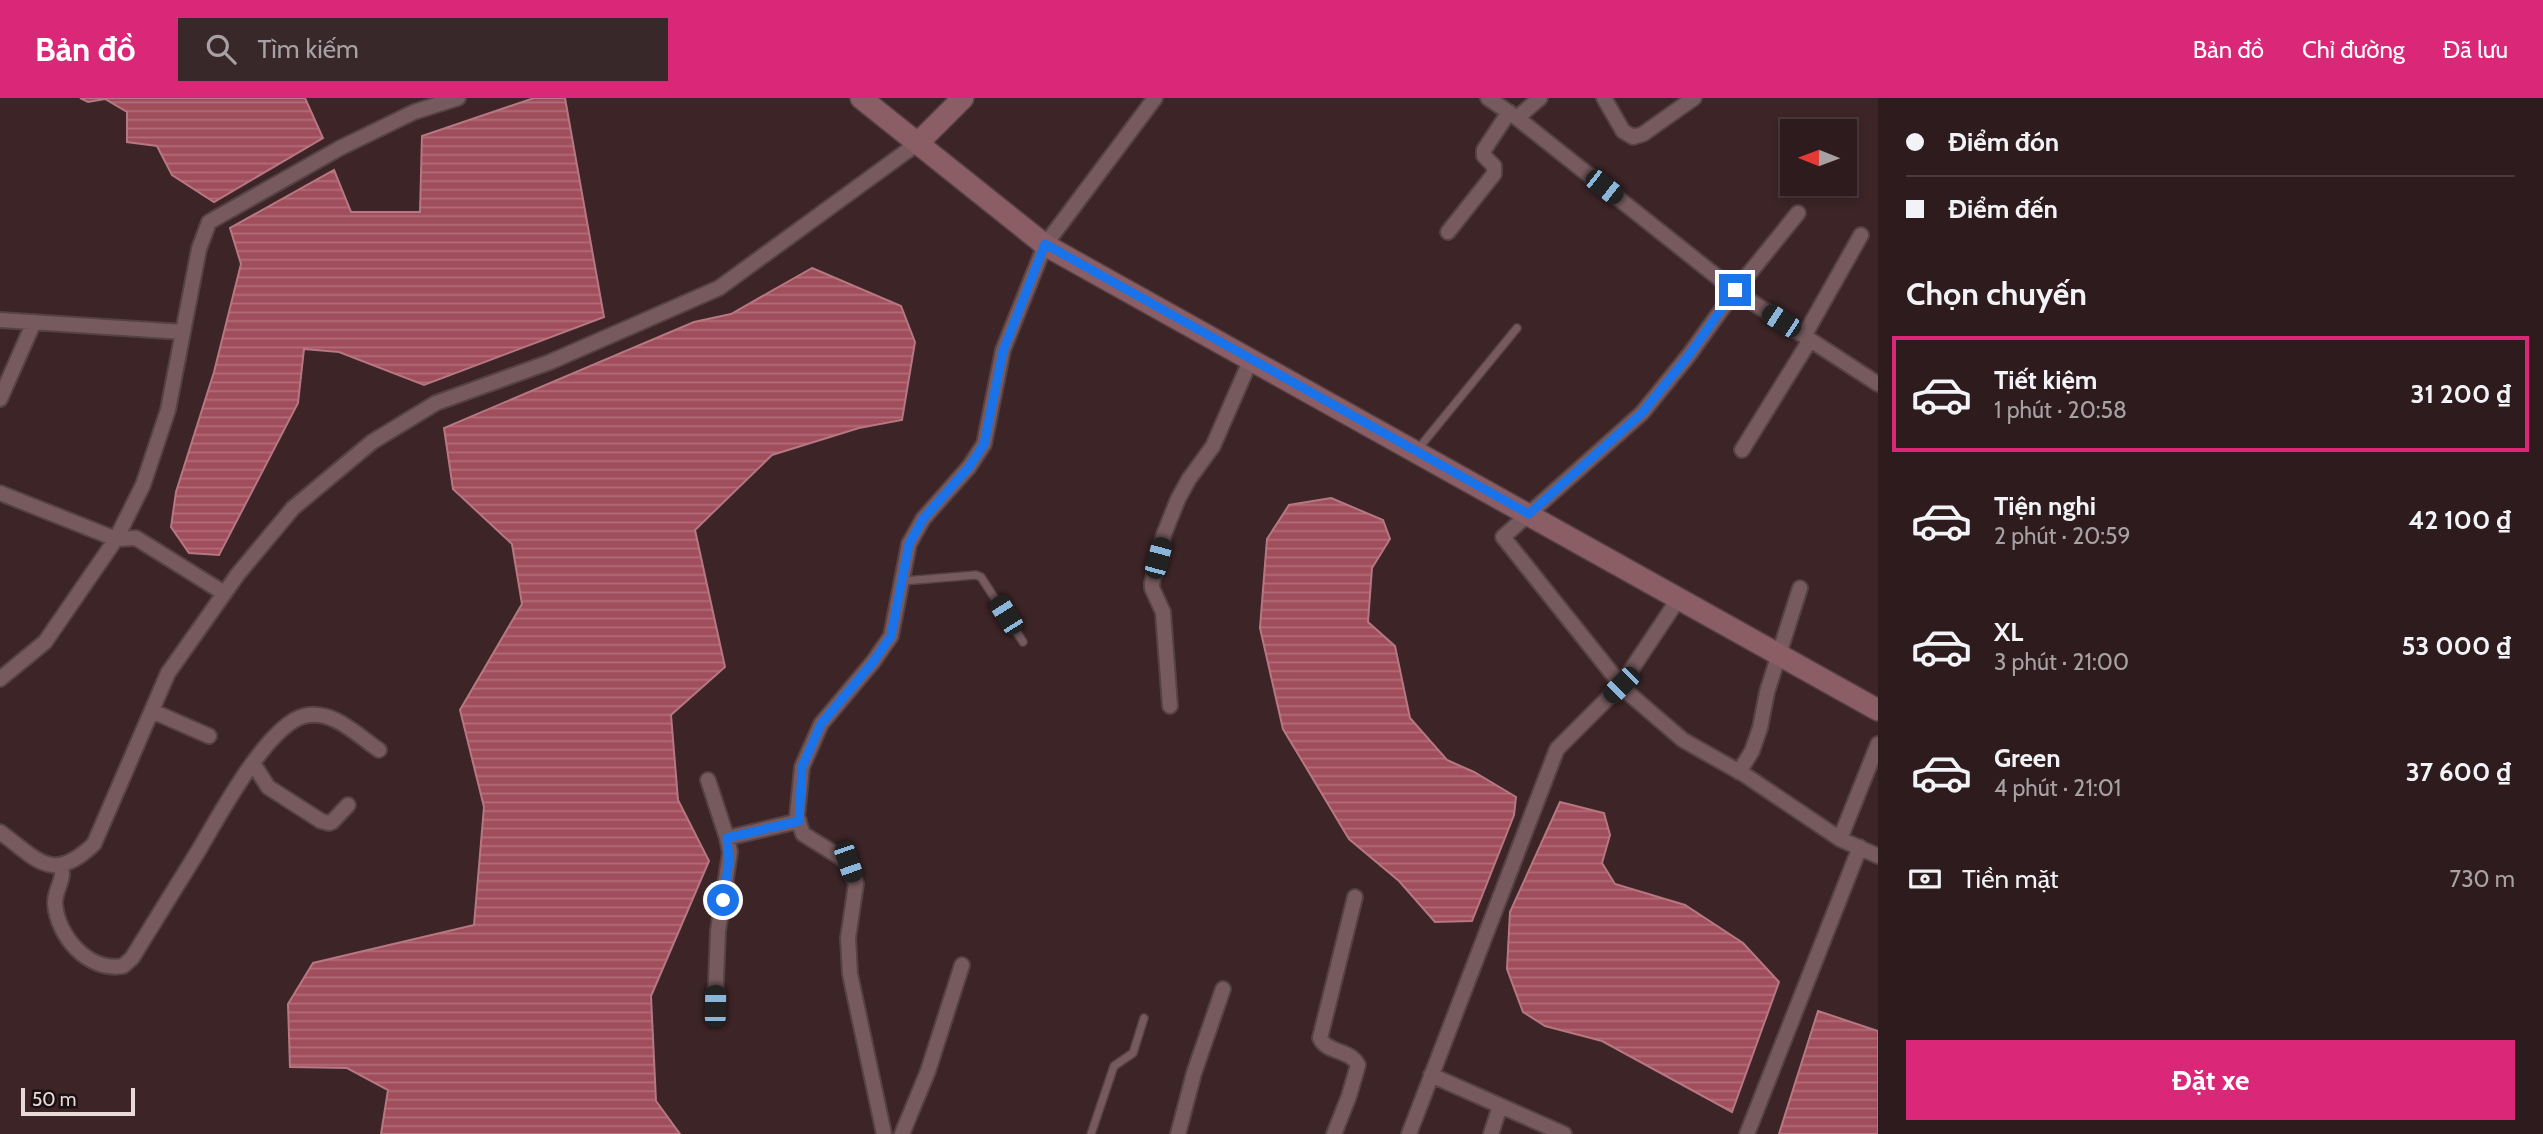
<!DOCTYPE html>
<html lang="vi">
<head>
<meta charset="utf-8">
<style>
  body { margin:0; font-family:Cabin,sans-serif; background:#39282a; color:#f1f3f6; height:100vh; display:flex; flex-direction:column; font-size:26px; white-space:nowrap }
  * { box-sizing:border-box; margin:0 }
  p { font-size:23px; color:#a7a1a4 }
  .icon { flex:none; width:38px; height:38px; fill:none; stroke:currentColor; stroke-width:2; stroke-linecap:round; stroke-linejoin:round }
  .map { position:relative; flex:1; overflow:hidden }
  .side { display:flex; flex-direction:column; background:#2d1b1d; width:665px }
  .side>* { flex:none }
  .top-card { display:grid; align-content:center; height:154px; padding:0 28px; background:#2d1b1d }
  .needle { width:46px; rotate:271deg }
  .buttons { position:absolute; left:1780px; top:21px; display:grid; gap:14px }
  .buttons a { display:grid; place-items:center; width:77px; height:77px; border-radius:0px; background:#2d1b1d; box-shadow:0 4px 10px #0003,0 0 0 2px #48393b; font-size:35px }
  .scale { position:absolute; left:21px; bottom:18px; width:114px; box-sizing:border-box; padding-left:7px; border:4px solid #ead9db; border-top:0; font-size:19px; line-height:24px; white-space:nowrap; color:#ead9db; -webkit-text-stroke:5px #1b1112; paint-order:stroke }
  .end { position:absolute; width:32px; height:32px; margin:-16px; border:9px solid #1a73e8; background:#fff; box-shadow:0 0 0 4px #fff }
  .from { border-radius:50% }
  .car { position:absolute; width:21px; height:42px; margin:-21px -10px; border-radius:9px; box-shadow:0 0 5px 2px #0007; background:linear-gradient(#222 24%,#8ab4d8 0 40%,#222 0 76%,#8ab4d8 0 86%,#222 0) }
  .top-card b { display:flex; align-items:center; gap:24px; height:66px; font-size:26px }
  .top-card b+b { border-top:2px solid #48393b }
  .top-card i { width:18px; height:18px; background:#f1f3f6 }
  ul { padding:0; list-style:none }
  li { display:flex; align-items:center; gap:21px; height:116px; margin:0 14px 10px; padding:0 14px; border:4px solid transparent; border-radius:0px }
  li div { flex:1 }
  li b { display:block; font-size:26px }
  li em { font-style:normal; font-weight:700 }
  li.active { border-color:#db2777 }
  li>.icon { width:63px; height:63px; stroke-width:1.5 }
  h2 { padding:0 28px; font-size:32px; line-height:84px }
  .pay { display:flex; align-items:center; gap:18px; height:77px; padding:0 28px; font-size:26px }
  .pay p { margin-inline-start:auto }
  .primary-button { display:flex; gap:14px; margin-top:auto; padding:14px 28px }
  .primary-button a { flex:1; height:80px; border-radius:0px; background:#db2777; color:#fff; font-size:28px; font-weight:700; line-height:80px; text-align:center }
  header { display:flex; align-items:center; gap:42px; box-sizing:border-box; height:98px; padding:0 35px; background:#db2777; color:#fff }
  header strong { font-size:33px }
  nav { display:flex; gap:38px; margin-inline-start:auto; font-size:24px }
  .search { width:490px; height:63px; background:#39282a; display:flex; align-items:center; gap:18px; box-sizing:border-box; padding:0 24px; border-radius:0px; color:#a7a1a4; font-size:26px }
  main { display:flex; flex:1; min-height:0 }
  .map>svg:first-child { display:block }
  .water { fill:url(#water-rules); stroke:#b67782; stroke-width:2 }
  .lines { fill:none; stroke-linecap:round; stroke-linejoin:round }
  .lane-casing { stroke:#564145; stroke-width:10 }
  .street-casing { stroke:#564145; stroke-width:18 }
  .secondary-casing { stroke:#564145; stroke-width:24 }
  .lane { stroke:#765a5e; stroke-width:7 }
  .street { stroke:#765a5e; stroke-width:14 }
  .secondary { stroke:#8b5e65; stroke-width:21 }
  .route { stroke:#1a73e8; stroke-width:9 }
</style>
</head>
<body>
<header>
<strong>Bản đồ</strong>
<div class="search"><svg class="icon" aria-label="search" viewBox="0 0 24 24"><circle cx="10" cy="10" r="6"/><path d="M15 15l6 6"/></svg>Tìm kiếm</div>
<nav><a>Bản đồ</a><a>Chỉ đường</a><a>Đã lưu</a></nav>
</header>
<main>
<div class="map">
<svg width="1878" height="1036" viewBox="0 0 1878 1036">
  <defs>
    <pattern id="water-rules" width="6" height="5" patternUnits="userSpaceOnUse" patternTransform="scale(1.75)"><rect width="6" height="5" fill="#a04d5c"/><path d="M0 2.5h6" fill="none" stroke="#b26e7a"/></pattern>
  </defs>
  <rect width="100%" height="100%" fill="#3c2427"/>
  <path class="water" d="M80 0H305L323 40 214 104 172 77 157 48 127 44V14L105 1 88 4Z
    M534 0H565L604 219 424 287 339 254 304 251 298 305 219 457 189 455 171 429 176 394 214 274 241 166 230 130 334 72 351 114H420L422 38Z
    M812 170 901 208 915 244 902 322 859 330 772 357 695 432 725 569 671 617 678 702 709 763 651 898 656 1003 680 1036H381L388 992 347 970 290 969 288 906 313 865 474 827 484 709 460 612 522 506 512 446 453 391 444 330 694 224 731 216Z
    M1331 400 1383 422 1390 441 1372 470 1368 524 1395 548 1410 620 1447 662 1474 674 1516 699 1514 717 1472 823 1435 824 1399 783 1349 741 1283 631 1260 530 1267 441 1289 407Z
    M1560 704 1604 715 1610 737 1602 765 1615 786 1685 807 1743 845 1779 884 1732 1014 1602 943 1545 928 1523 914 1507 871 1510 814Z
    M1818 913 1878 933V1036H1779Z"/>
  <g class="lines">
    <defs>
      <path id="lane" d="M1418 351 1517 230
        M903 483 976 477 981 479 1023 544
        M1091 1036 1114 968 1133 955 1144 920"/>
      <path id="street" d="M1488 0 1517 20 1735 193 1878 286
        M1604 0 1623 33 1633 39 1643 36 1694 0
        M1517 20 1540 0
        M1798 115 1735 193 1689 257 1642 315 1503 439 1626 593 1683 642 1745 677 1840 741 1878 758
        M1448 134 1494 76V68L1484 58V52L1509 14
        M0 222 183 234 199 151 209 124 340 50 414 14 458 0
        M1804 238 1861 137
        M0 301 34 224
        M1742 352 1810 242
        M0 395 116 441 136 440 224 495
        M0 581 45 544 116 441 143 387 168 312 183 234
        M1170 608 1163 514 1152 490V485L1164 436 1178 401 1189 381 1213 348 1251 261
        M152 613 209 638
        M253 665 268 689 321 723 329 725 332 724 348 707
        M1739 674 1752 653 1760 630 1767 594 1800 490
        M708 682 727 740 730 754 718 833 715 908
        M0 734C38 762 52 786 94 746L168 575 238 476 293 410 372 344 436 305 550 264 719 190 918 45
        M727 740 799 723
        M1840 741 1878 646
        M61 768C65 783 55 790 55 805 57 838 88 874 123 868L132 860C154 825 175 790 197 755 217 722 266 628 304 618 333 611 357 637 379 652
        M1431 977 1564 1036
        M884 1036 850 876 848 840 856 786 848 764 803 736 797 719 802 669 821 626 873 564 891 538 909 446 923 421 969 369 984 346 1003 252 1045 147 1155 0
        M902 1036 928 973 962 867
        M1178 1036 1194 975 1223 891
        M1334 1036 1349 998 1358 967C1350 951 1326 955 1320 940L1355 799
        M1409 1036 1557 651 1621 587 1679 500
        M1491 1036 1500 1008
        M1747 1036 1860 749"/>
      <path id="secondary" d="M861 0 1045 147 1878 612
        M918 45 963 0"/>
    </defs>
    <use href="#lane" class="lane-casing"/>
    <use href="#street" class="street-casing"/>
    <use href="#secondary" class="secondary-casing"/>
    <use href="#lane" class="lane"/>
    <use href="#street" class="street"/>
    <use href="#secondary" class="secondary"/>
  </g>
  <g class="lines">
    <path class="route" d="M723 802 729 763 727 740 799 723 802 669 821 626 873 564 891 538 909 446 923 421 969 369 984 346 1003 253 1045 146 1529 416 1642 315 1689 257 1735 192"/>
  </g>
</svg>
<div class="buttons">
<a><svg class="needle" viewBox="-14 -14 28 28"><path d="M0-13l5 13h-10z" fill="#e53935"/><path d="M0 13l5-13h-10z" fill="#a7a1a4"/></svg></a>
</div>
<div class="scale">50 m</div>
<i class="end from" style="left:723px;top:802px"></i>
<i class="end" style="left:1735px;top:192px"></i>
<i class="car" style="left:1604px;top:89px;rotate:128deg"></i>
<i class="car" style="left:1781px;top:223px;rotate:303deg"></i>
<i class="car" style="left:1158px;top:460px;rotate:15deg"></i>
<i class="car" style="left:1006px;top:517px;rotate:328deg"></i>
<i class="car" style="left:1621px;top:587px;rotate:225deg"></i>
<i class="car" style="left:848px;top:764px;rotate:161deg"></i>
<i class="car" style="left:715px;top:908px;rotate:1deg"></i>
</div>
<section class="side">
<div class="top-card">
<b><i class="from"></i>Điểm đón</b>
<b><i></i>Điểm đến</b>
</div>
<h2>Chọn chuyến</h2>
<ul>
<li class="active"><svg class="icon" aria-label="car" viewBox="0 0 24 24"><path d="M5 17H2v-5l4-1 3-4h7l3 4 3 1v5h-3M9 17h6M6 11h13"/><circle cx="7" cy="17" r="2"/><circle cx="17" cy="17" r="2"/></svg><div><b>Tiết kiệm</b><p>1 phút · 20:58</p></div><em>31 200 ₫</em></li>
<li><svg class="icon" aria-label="car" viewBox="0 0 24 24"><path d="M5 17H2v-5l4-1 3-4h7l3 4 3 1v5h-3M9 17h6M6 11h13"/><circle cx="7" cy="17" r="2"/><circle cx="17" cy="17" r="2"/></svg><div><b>Tiện nghi</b><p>2 phút · 20:59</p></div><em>42 100 ₫</em></li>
<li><svg class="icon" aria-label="car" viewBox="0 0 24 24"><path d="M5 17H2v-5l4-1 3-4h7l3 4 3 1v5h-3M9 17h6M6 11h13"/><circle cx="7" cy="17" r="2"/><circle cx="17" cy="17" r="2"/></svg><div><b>XL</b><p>3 phút · 21:00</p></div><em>53 000 ₫</em></li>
<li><svg class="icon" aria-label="car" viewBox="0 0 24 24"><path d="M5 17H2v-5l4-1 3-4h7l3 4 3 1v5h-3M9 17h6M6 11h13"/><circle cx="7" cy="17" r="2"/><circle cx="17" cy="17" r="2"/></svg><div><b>Green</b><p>4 phút · 21:01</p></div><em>37 600 ₫</em></li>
</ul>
<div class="pay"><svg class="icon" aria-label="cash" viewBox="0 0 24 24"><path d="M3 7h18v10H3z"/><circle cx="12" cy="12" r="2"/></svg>Tiền mặt<p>730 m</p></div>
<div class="primary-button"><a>Đặt xe</a></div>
</section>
</main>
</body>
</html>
